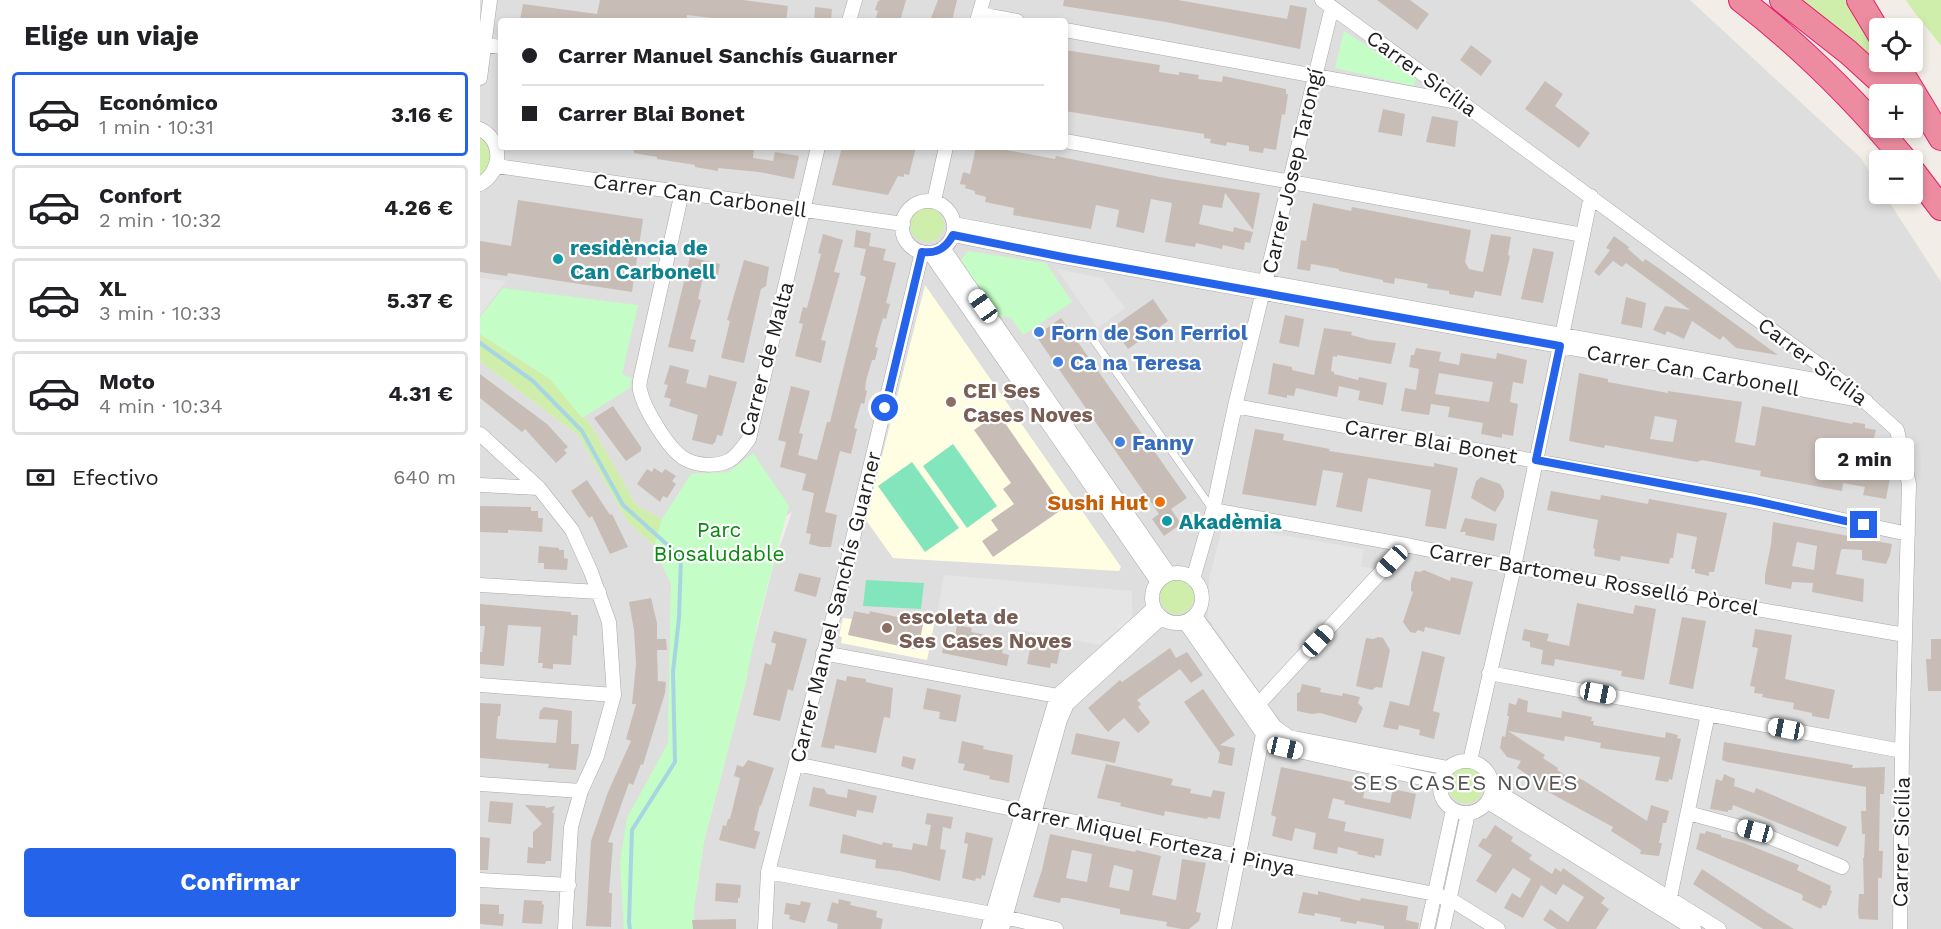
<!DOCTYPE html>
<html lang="es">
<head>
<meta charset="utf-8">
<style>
  body { margin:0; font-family:"Work Sans",sans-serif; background:#f2f2f2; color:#202124; height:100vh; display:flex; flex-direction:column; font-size:22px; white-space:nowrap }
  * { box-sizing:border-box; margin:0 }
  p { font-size:20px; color:#757577 }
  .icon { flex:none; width:33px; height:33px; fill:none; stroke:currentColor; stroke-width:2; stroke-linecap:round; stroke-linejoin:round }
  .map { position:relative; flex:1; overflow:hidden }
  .side { display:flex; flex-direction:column; background:#fff; width:480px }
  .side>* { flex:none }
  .banner { position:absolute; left:18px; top:18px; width:570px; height:132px; border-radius:6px; box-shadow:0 3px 9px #0003; display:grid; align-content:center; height:132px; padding:0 24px; background:#fff }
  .buttons { position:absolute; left:1389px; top:18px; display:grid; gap:12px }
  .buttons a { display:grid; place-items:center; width:54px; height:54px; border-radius:6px; background:#fff; box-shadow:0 3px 9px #0003; font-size:30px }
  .end { position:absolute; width:27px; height:27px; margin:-14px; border:8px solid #2563eb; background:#fff; box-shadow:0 0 0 3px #fff }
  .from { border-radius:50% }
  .bubble { position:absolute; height:42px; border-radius:6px; background:#fff; box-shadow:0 3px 9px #0003; font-size:20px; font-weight:700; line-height:42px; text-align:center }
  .car { position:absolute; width:18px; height:36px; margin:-18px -9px; border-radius:8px; box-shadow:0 0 4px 2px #0007; background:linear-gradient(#fff 24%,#345 0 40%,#fff 0 76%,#345 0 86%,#fff 0) }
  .banner b { display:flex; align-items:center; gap:21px; height:57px; font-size:22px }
  .banner b+b { border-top:2px solid #e0e0e0 }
  .banner i { width:15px; height:15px; background:#202124 }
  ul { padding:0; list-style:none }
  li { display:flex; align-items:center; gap:18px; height:84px; margin:0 12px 9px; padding:0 12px; border:3px solid #e0e0e0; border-radius:6px }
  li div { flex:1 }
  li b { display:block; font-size:22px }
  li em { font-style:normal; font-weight:700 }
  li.current { border-color:#2563eb }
  li>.icon { width:54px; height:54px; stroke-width:1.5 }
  h2 { padding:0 24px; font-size:27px; line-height:72px }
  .pay { display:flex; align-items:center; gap:15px; height:66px; padding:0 24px; font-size:22px }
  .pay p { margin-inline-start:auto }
  .primary-button { display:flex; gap:12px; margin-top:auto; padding:12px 24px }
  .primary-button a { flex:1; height:69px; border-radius:6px; background:#2563eb; color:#fff; font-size:24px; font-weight:700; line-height:69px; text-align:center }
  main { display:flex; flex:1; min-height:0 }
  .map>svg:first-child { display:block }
  .residential { fill:#dfdede; fill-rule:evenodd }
  .education { fill:#fffee3 }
  .grass { fill:#cfeeab }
  .park { fill:#c4fdc6 }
  .pitch { fill:#82e5bb }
  .parking { fill:#e5e5e5 }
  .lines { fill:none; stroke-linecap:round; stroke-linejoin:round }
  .stream { stroke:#a6d6e2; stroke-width:4 }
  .building { fill:#c7bdb6; fill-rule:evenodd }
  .lane-casing { stroke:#a8a8a8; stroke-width:8 }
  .street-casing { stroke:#a8a8a8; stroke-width:15 }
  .highway-casing { stroke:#e61e6a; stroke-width:26 }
  .lane { stroke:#fff; stroke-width:7 }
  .street { stroke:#fff; stroke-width:14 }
  .highway { stroke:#ed8ca1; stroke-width:24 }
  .route { stroke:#2563eb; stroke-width:8 }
  .culture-dot { fill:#0f9aa8; stroke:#fff; stroke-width:2 }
  .shop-dot { fill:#3f7fe0; stroke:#fff; stroke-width:2 }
  .education-dot { fill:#8d6e63; stroke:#fff; stroke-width:2 }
  .food-dot { fill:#e8710a; stroke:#fff; stroke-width:2 }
  .labels { text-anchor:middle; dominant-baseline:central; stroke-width:4.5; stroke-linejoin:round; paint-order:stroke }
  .street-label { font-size:21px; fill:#212121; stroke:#fff }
  .culture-label { font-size:21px; font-weight:bold; fill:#0d838f; stroke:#fff; text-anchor:start }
  .shop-label { font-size:21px; font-weight:bold; fill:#366cbe; stroke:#fff; text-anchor:start }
  .education-label { font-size:21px; font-weight:bold; fill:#785e54; stroke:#fff; text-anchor:start }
  .food-label { font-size:21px; font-weight:bold; fill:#c56008; stroke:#fff; text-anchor:end }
  .park-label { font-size:21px; fill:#058a0b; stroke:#fff }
  .neighbourhood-label { font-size:22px; letter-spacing:1.5px; fill:#545454; stroke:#fff }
</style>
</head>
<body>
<main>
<section class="side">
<h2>Elige un viaje</h2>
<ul>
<li class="current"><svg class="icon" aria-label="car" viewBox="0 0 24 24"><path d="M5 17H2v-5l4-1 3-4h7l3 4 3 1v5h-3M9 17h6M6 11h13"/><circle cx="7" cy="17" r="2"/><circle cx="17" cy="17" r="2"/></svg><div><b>Económico</b><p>1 min · 10:31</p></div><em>3.16 €</em></li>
<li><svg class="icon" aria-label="car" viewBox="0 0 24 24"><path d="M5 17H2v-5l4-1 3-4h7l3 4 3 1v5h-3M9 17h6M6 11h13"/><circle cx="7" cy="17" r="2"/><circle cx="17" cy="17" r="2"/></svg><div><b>Confort</b><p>2 min · 10:32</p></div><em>4.26 €</em></li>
<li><svg class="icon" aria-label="car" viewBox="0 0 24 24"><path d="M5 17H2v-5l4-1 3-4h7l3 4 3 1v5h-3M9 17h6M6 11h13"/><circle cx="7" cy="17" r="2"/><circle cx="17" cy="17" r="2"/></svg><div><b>XL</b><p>3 min · 10:33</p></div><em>5.37 €</em></li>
<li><svg class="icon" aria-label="car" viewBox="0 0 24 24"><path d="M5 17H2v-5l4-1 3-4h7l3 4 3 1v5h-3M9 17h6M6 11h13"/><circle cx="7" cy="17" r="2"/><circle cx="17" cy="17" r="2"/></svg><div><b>Moto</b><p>4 min · 10:34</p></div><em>4.31 €</em></li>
</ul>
<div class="pay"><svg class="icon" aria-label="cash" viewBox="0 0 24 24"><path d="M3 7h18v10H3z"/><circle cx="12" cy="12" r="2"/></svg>Efectivo<p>640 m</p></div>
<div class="primary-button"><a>Confirmar</a></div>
</section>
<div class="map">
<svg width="1461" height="929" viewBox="0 0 1461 929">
  <rect width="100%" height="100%" fill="#f2eee7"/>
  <path class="residential" d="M0 0H1210L1381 158 1399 187 1400 194H1404L1461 282V929H214V907L224 841 265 685 271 653 287 590 294 562 312 512 253 551 204 531 156 505 112 427 70 379 0 334ZM21 21H585V147H21Z
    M0 361 98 435 148 522 174 546 191 584 188 743 140 862 144 929H0Z"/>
  <path class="education" d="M445 285 641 567 639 571 413 558 386 520Z
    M374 611 389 614 390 611 417 617 418 614 444 619 456 615 447 660 361 643 362 637 359 636 363 618 372 619Z"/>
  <path class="grass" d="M1316 0H1367L1399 54 1400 62H1404L1415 80Z
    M1426 0H1461V46C1450 30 1436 17 1426 0Z
    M0 138C15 151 13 165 0 178Z
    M430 225a17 17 0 1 1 34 0a17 17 0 1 1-34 0Z
    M0 334 70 379 112 427 156 505 204 531 211 697 144 929 140 862 147 818 188 743 191 584 174 546 148 522 98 435 0 361Z
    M680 597a17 17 0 1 1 34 0a17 17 0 1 1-34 0Z
    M968 785a18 18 0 1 1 36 0a18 18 0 1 1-36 0Z"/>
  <path class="park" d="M864 31 936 78 934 86 855 68Z
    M488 251 566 263 592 302 543 335 531 318 516 315 479 263Z
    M23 288 158 305 142 374 151 378 150 388 102 418 70 379 0 334V317Z
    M273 453 309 506 278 621 265 685 224 841 214 907V929H144L140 862 147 818 188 743 191 584 174 546 182 519 211 474 249 472Z"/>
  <path class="pitch" d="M473 444 517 506 487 528 443 466Z
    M432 462 479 528 445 552 398 486Z
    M386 580 444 583 441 609 383 606Z"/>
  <path class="parking" d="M577 269 622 278 645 308 618 328Z
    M0 278 26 281 0 315Z
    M743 525 884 549 881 566 893 569 779 692 728 618 729 579Z
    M464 575 652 591V619L619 645 457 614Z"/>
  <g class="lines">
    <path class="stream" d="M0 343 53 381 102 431 143 505 201 557 199 618 193 672 195 762 152 830 149 922 150 929"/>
  </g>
  <path class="building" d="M120 0H263L308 6 306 21H258L207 15 206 21 40 20 43 4 117 14Z
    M401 0H426L420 21H395L398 11 395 10 398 1Z
    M458 0H477L472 21H452L451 18Z
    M584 0H698L807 19 810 5 827 8 820 49 686 22 583 6Z
    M897 0H930L949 14 937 30Z
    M335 7 352 9 351 21H334Z
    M991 45 1012 61 1001 76 980 60Z
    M585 50 680 65 679 72 699 75V72L719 75 718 79 742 82 743 76 806 89V94H808L805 115 802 114 796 150 784 148 783 153 769 151V146L747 142 746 146 730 143 731 139 724 138V134L585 111Z
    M1065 81 1083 94 1075 106 1110 133 1099 148 1045 109Z
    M903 109 925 114 922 136 898 132Z
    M952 116 978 121 975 147 946 142Z
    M154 147H274L273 158 293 161 295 152 319 156 314 179 279 172 238 168V171L215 167V165L177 159V157L154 153Z
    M362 147H436L429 175 424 174V177L418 176 408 195 352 185Z
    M496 147H510L575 159 576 156 685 178 780 193 773 230 745 193 742 208 723 205 719 224 753 232 754 227 773 232 770 243 765 242 764 250 743 245 742 249 716 243 715 247 685 242 692 203 671 199 664 233 636 227 639 210 616 205 611 229 533 215 534 208 505 202 506 197 495 194V191L485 188 486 185 480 184 483 172 490 174Z
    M38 200 163 219 152 292 28 273 27 276 0 272V241L31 246Z
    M833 203 871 211 872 207 991 230 985 262 989 269 1003 272 1011 234 1031 237 1028 255 1030 256 1021 296 995 291 993 298 969 294V291L947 288 948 284 915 278 914 284 903 282V280L859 271V269L831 264 830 271 817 269 821 240 826 241Z
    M376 230 391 233 389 246 406 249 403 260 416 263 406 303 410 304 406 319 403 318 398 335 395 347 398 348 395 360H392L386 381 385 390 387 391 384 404 381 403 374 428 377 429 371 454 360 451 345 512 357 515 351 547H341L329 544 331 534 326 533 334 493 322 490 326 474 300 467 306 442 298 440 311 386 330 391 319 433 323 434 318 455 337 460 347 422H350L386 277 380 275 386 249 374 247Z
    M343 234 363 240 354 272 360 273 341 340 346 341 341 363 315 356 323 324 319 323 323 307 327 308 341 254 338 253Z
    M1134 236 1149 247 1148 249 1163 262 1165 259 1177 267 1298 355 1256 348 1243 336 1240 340 1212 321 1204 339 1187 331 1185 335 1173 330 1185 306 1210 310 1146 263 1142 267 1133 261 1119 276 1114 272 1130 250 1126 248Z
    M1053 248 1074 252 1063 303 1041 299Z
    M210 257 240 264 237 280 223 277 218 299 221 300 210 339 216 340 213 352 188 347Z
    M264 260 289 267 286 286 281 289 264 363 241 358 250 321 247 320Z
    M1146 297 1166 303 1162 328 1141 324Z
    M673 299 688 321 648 349 633 327Z
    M805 315 824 319 819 347 799 343Z
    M581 318 707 498 691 509 701 524 684 536 672 519 679 514 556 336Z
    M844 328 872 332 871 335 890 340 916 343 911 364 857 355V357L853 356 851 371 854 372V374L878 380 879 377 907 383 903 405 878 400 880 391 859 386 857 397 816 388 814 396 807 395V398L788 394 793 363 812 367V370L834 375Z
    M936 348 961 352 959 361 979 365 981 353 1016 359 1017 353 1047 360 1043 384 1033 382 1030 402 1038 404 1033 436 1022 434V438L1001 434 1003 423 968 417 970 407 951 404 949 415 921 411 925 388 936 390 939 369 929 367 931 355H934ZM959 373 1013 382 1009 402 955 394Z
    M190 365 209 370 206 383 226 388 229 375 257 382 242 436 237 435 235 443H233V445L212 440 218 415 189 406 191 399 184 397 188 385 184 384Z
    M1099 373 1128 379V382L1188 393V391L1262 402 1255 442 1275 446 1282 406 1372 424 1373 422 1385 424V428L1396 430 1394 438H1398L1392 469 1411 472 1406 499 1383 495 1385 487 1363 483 1362 491 1280 476 1281 471 1222 460 1217 462 1125 445 1124 448 1089 441ZM1175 416 1197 420 1193 442 1170 439ZM1351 440 1380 446 1377 467 1346 461Z
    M0 374 67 424 88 447 84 450 87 453 76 463 45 429 42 432 0 398Z
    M133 406 161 447V451L146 461 114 418Z
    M518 413 584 508 513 557 502 541 518 530 511 520 534 504 523 489 531 483 494 430Z
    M775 429 804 434 803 440 850 449 849 451 954 467V463L978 468 966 529 945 526 951 490 888 478 882 512 856 507 863 473 843 470 836 506 762 494Z
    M174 468 182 473 185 469 196 476 192 481 196 484 187 498 183 496 180 502 157 484 167 469 172 472Z
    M1001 477 1020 484 1024 491V497L1015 512 991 498 996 481Z
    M107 480 130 515 132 514 148 547 130 554 112 516 109 518 91 491Z
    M1071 491 1120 500 1121 495 1168 504 1169 499 1247 513 1234 572H1229V576L1215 573V569H1211L1217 537 1197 533 1193 558H1190L1189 564 1141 556 1140 561 1114 556 1115 549 1113 548 1118 520 1067 510Z
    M0 506 51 507V511H58V518H63L62 532 28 530V533L0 532Z
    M985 518 1017 524 1014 541 985 535 986 532H980Z
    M1293 522 1412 544 1410 555 1406 564 1382 560V550L1363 549 1361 550 1356 574 1384 579 1383 602 1332 592 1333 583 1312 582 1311 589 1285 584V575L1291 544ZM1317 542 1337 546 1334 570 1312 566Z
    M59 546 79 548V550H84V558L88 559 87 570 64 569V563H58Z
    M944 570 970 581 971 577 993 582 980 635 945 627 944 632 938 630 935 633 930 632 923 622 933 592 931 591V584L935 571 940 572Z
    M319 573 341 578 336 597 314 591Z
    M171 598 177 623V639H186L187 650H177L178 681 186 682 185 693 163 765 161 764 153 785 149 783 128 842 133 843 129 893H132L131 927 106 926 111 841 128 792 151 741 146 739 156 704H152L156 664 154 630 149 602Z
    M1097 603 1153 614 1155 605 1176 609 1164 680 1141 676 1142 671 1075 659 1074 666 1061 664 1063 650 1050 647V642L1042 640 1044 629 1069 634 1067 641 1089 646Z
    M0 604 91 612V615H98L97 636 93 635 91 665 73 664V669L62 668 63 663H58L61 627 28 625 24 666 0 664V652H2L5 626H0Z
    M374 611 389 614 390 611 418 617V614L444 619 438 650 368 635Z
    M1202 617 1226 621 1213 689 1189 684Z
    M477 625 492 628 491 632 516 637 514 647 523 648 522 653 529 655 527 666 462 653 466 634 475 636Z
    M1275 629 1312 635 1305 679 1355 690 1349 719 1332 716V713L1313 709 1314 703 1282 697 1283 694 1274 693 1275 687 1270 686 1278 648 1272 647Z
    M294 631 327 639 313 691 308 689 300 721 273 715 285 663 291 665 296 644 291 642Z
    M898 637 903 638 910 650 902 688 896 687 892 690 876 686 886 638 893 639Z
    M552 638 581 644 577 664 571 663 570 668 547 664Z
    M1451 639H1461V691H1448L1446 659H1451Z
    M690 648 696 658 707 652 723 675 711 683 700 669 657 700 661 704 658 707 670 722 668 725 658 733 644 718 628 732 608 708 640 680 642 682Z
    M942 651 965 657 953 711 960 713 954 739 939 735 940 730 919 725 918 730 903 727 910 701 929 706Z
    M367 676 386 679V682L413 688 410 718 404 717 396 753 355 745 354 749 341 747 357 679 366 681Z
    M822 684 841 688 840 692 862 696 863 693 880 697 878 703 883 708 876 723 840 713 832 714 817 711V693L820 692Z
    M447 688 481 695 476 722 459 719 460 712 443 709Z
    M723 689 755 735 740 745 755 748 752 766 738 763 740 753 704 702Z
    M1038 698 1048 701 1047 712 1081 718 1082 711 1112 717 1111 721H1114L1113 725 1185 738 1186 732 1198 735 1197 738 1201 739 1192 780 1189 779 1188 782 1175 780 1180 757 1120 748 1121 743 1085 736 1084 741 1028 731 1065 755 1063 758 1078 768 1077 770 1095 782 1098 778 1103 780 1167 821 1171 805 1189 811 1186 823H1183L1179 843H1182L1179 856 1160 854 1161 850 1131 831 1133 827 1059 787 1062 784 1037 768 1041 761 1027 757 1020 748 1022 736 1025 737 1029 716H1027L1029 703 1036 705Z
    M0 703 21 704 20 716H18L16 738 18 739 76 743 78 720 59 719 60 711 64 707 92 711 91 744H99L96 770 68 768 69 764 0 758Z
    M596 733 640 742 635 763 591 754Z
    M482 741 504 746 503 749 533 755 529 783 509 779 510 776 483 770 485 764 478 763Z
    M1244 742 1373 765 1372 768 1405 767 1404 794H1400L1399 851H1403L1402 878H1398V920L1379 919 1378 912 1379 894H1384L1383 858H1384L1385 834H1382L1381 811H1386V787L1247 762 1242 760Z
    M423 756 436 759 433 770 421 766Z
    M268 760 294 768 281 806 280 805 274 830 280 832 275 849 239 840 243 825 246 826 248 819H250L260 778 254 776 257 765 263 767Z
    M626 764 693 779 691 785 711 789 710 793 731 797 733 790 745 792 740 819 728 817 727 819 685 811 684 816 640 806 641 803 617 798Z
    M801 767 886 785 883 798 910 803 913 789 936 794 931 819 864 804 865 801 853 798 848 818 866 822 864 831 904 839 901 856 895 855V858L877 854 878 852 858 847 857 854 833 849 836 833 815 828 812 841 792 836 796 817 791 815Z
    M1244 774 1255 779 1254 786 1274 793 1276 788 1367 827 1358 847 1253 805 1252 810H1248V812L1230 809 1236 779 1242 781Z
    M333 787 344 789 347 794 367 798 368 789 397 796 393 813 377 810 376 817 329 806Z
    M10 801 33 803 31 824 8 822Z
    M45 805 65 806 66 808 75 806 72 813H74L71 861H66L65 864 47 863 48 847 53 848V832L62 824Z
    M447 813 473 817 471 829 463 827 460 849 466 850 460 881 420 871 395 868 396 860 360 853 363 834 402 845 403 842 413 844 412 847 432 850 433 843 447 846 451 825 445 824Z
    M1015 825 1033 837 1031 841 1052 855 1049 859 1072 874 1075 868 1081 872 1083 868 1125 898 1121 903 1129 909 1116 929H1077L1063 920 1070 909 1088 922 1104 897 1083 884 1076 895 1061 885 1043 918 1024 908 1032 893 1040 898 1051 879 1033 868 1016 893 996 881 1012 855 998 846 1003 838 1006 839Z
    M1226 831 1241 835V837L1264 843 1319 865 1317 870 1351 886 1350 890 1352 891 1346 906 1343 905 1341 909 1322 900 1323 896 1321 894 1216 849 1220 833 1225 834Z
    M486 832 513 838 505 876 502 875 501 879 496 878 495 881 482 878 488 844 484 843Z
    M570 834 655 852 656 850 681 856 672 895 696 900 702 859 726 863 716 912 721 913 719 921 709 929H702L686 926 687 922 640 914V909L587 898H581L580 903 553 897 562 870ZM592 850 612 854 607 882 586 878ZM634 865 653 870 649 891 629 887Z
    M0 837 10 838 8 870H0Z
    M1222 869 1288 913 1314 929H1283L1242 903 1213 884Z
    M236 883 261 885 260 898H258V903L235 901Z
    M838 891 880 901 881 898 928 906 926 920 939 923 938 929H904V926L877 921 876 924 860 921 861 918 835 913 834 916 818 913 823 892 838 895Z
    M359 899 371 902 370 905 397 911 396 917 403 919 401 929H357L358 924 347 921 352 902 358 904Z
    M44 900 62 901V904L64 905 62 924 42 923Z
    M321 901 331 903 325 923 309 919 310 915 304 914 306 903 320 905Z
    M0 904 19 905V914H24L23 926 0 924Z
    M256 919V929H213L212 920Z"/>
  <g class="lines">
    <defs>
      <path id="lane" d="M610 335 733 510"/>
      <path id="street" d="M842 0 1368 386 1417 430 1429 484 1422 751 1420 929
        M499 14 537 21
        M369 21 375 0
        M497 21 503 0
        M585 30 978 102
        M0 44 21 47
        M0 78 10 0
        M0 129C24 141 22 172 0 184
        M585 141 1103 235
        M17 166 423 224
        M202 192 161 376C160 380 159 386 160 390 164 409 189 450 205 459 218 466 237 467 250 460 257 456 264 446 269 439L338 147
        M454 201 466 147
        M422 227a26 26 0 1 1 52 0a26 26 0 1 1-52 0Z
        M474 224 786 282 1363 385
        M473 235 583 257 1386 401
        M463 248 689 574
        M450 253 678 582
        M755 406 1275 501 1428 534
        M0 434 59 488 92 530 111 572 129 622 134 695 117 756 101 791 91 827 85 929
        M0 485 59 488
        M733 510 926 545 1034 567 1425 635
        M672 598a25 25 0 1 1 50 0a25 25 0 1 1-50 0Z
        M713 579 733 510 755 406 852 7
        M0 585 119 592
        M715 616 795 727 809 737 968 768
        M705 622 783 734 805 748 960 782
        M343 653 572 695 582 700
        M1009 673 1422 751
        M0 685 134 695
        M773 710 926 545
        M990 761 1034 567 1111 196
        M960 787a26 26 0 1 1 52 0a26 26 0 1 1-52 0Z
        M316 764 759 856 955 894 970 899 1018 929
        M0 784 101 791
        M1012 788 1239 929
        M1008 802 1214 929
        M1208 813 1275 831 1362 867
        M288 872 512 914 576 929
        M0 880 89 885
        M1188 907 1228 714
        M285 929 288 872 367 563 442 252
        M508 929 577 696 674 608
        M522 929 580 720 587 704 681 618
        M744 929 783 734
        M947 929 973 810
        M963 929 988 813"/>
      <path id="highway" d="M1261 0C1322 47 1376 101 1425 160
        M1302 0 1368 52 1414 94
        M1379 0 1400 35
        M1415 62 1461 138
        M1432 170 1461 208"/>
    </defs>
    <use href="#lane" class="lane-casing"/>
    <use href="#street" class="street-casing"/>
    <use href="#highway" class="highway-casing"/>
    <use href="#lane" class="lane"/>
    <use href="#street" class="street"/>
    <use href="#highway" class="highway"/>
  </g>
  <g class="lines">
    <path class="route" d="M405 408 442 252C457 254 466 248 473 235L583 257 1080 346 1056 460 1275 501 1384 525"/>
  </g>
  <g class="culture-dot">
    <circle cx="78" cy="259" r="6"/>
    <circle cx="687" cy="521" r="6"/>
  </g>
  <g class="shop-dot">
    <circle cx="559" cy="332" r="6"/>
    <circle cx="578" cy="362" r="6"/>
    <circle cx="640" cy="442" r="6"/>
  </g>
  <g class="education-dot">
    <circle cx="471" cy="402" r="6"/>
    <circle cx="407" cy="628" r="6"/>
  </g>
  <circle class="food-dot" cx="680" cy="502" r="6"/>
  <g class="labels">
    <g class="street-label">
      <text transform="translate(942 73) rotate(36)">Carrer Sicília</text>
      <text transform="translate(812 171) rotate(-77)">Carrer Josep Tarongí</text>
      <text transform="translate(220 195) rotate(8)">Carrer Can Carbonell</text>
      <text transform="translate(286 359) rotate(-75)">Carrer de Malta</text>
      <text transform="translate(1333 361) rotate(37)">Carrer Sicília</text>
      <text transform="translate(1213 370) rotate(10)">Carrer Can Carbonell</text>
      <text transform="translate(951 441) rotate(10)">Carrer Blai Bonet</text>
      <text transform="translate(1114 579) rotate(10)">Carrer Bartomeu Rosselló Pòrcel</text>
      <text transform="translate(355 607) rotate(-76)">Carrer Manuel Sanchís Guarner</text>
      <text transform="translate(671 838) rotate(12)">Carrer Miquel Forteza i Pinya</text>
      <text transform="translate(1421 842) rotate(-89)">Carrer Sicília</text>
    </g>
    <g class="culture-label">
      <text x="90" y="247">residència de<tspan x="90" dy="24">Can Carbonell</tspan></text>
      <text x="699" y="521">Akadèmia</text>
    </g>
    <g class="shop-label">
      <text x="571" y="332">Forn de Son Ferriol</text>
      <text x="590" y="362">Ca na Teresa</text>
      <text x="652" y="442">Fanny</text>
    </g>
    <g class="education-label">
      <text x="483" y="390">CEI Ses<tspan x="483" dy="24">Cases Noves</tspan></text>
      <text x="419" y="616">escoleta de<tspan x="419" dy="24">Ses Cases Noves</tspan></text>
    </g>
    <g class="food-label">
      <text x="668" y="502">Sushi Hut</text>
    </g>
    <g class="park-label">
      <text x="239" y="529">Parc<tspan x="239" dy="24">Biosaludable</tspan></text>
    </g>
    <g class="neighbourhood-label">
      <text x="986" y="782">SES CASES NOVES</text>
    </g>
  </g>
</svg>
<div class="buttons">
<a><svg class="icon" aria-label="locate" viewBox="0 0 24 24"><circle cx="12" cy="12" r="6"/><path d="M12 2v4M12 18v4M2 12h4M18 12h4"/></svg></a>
<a>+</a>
<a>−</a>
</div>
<i class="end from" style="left:405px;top:408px"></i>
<i class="end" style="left:1384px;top:525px"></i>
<div class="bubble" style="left:1335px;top:438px;width:99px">2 min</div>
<i class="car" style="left:503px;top:306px;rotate:325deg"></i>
<i class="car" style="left:912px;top:561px;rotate:223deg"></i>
<i class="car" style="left:838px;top:641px;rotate:43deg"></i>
<i class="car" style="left:1118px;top:693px;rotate:101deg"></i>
<i class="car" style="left:1306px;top:729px;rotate:281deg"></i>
<i class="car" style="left:805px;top:748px;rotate:103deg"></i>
<i class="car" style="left:1275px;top:831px;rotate:285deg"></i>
<div class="banner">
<b><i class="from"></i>Carrer Manuel Sanchís Guarner</b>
<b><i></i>Carrer Blai Bonet</b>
</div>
</div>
</main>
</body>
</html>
